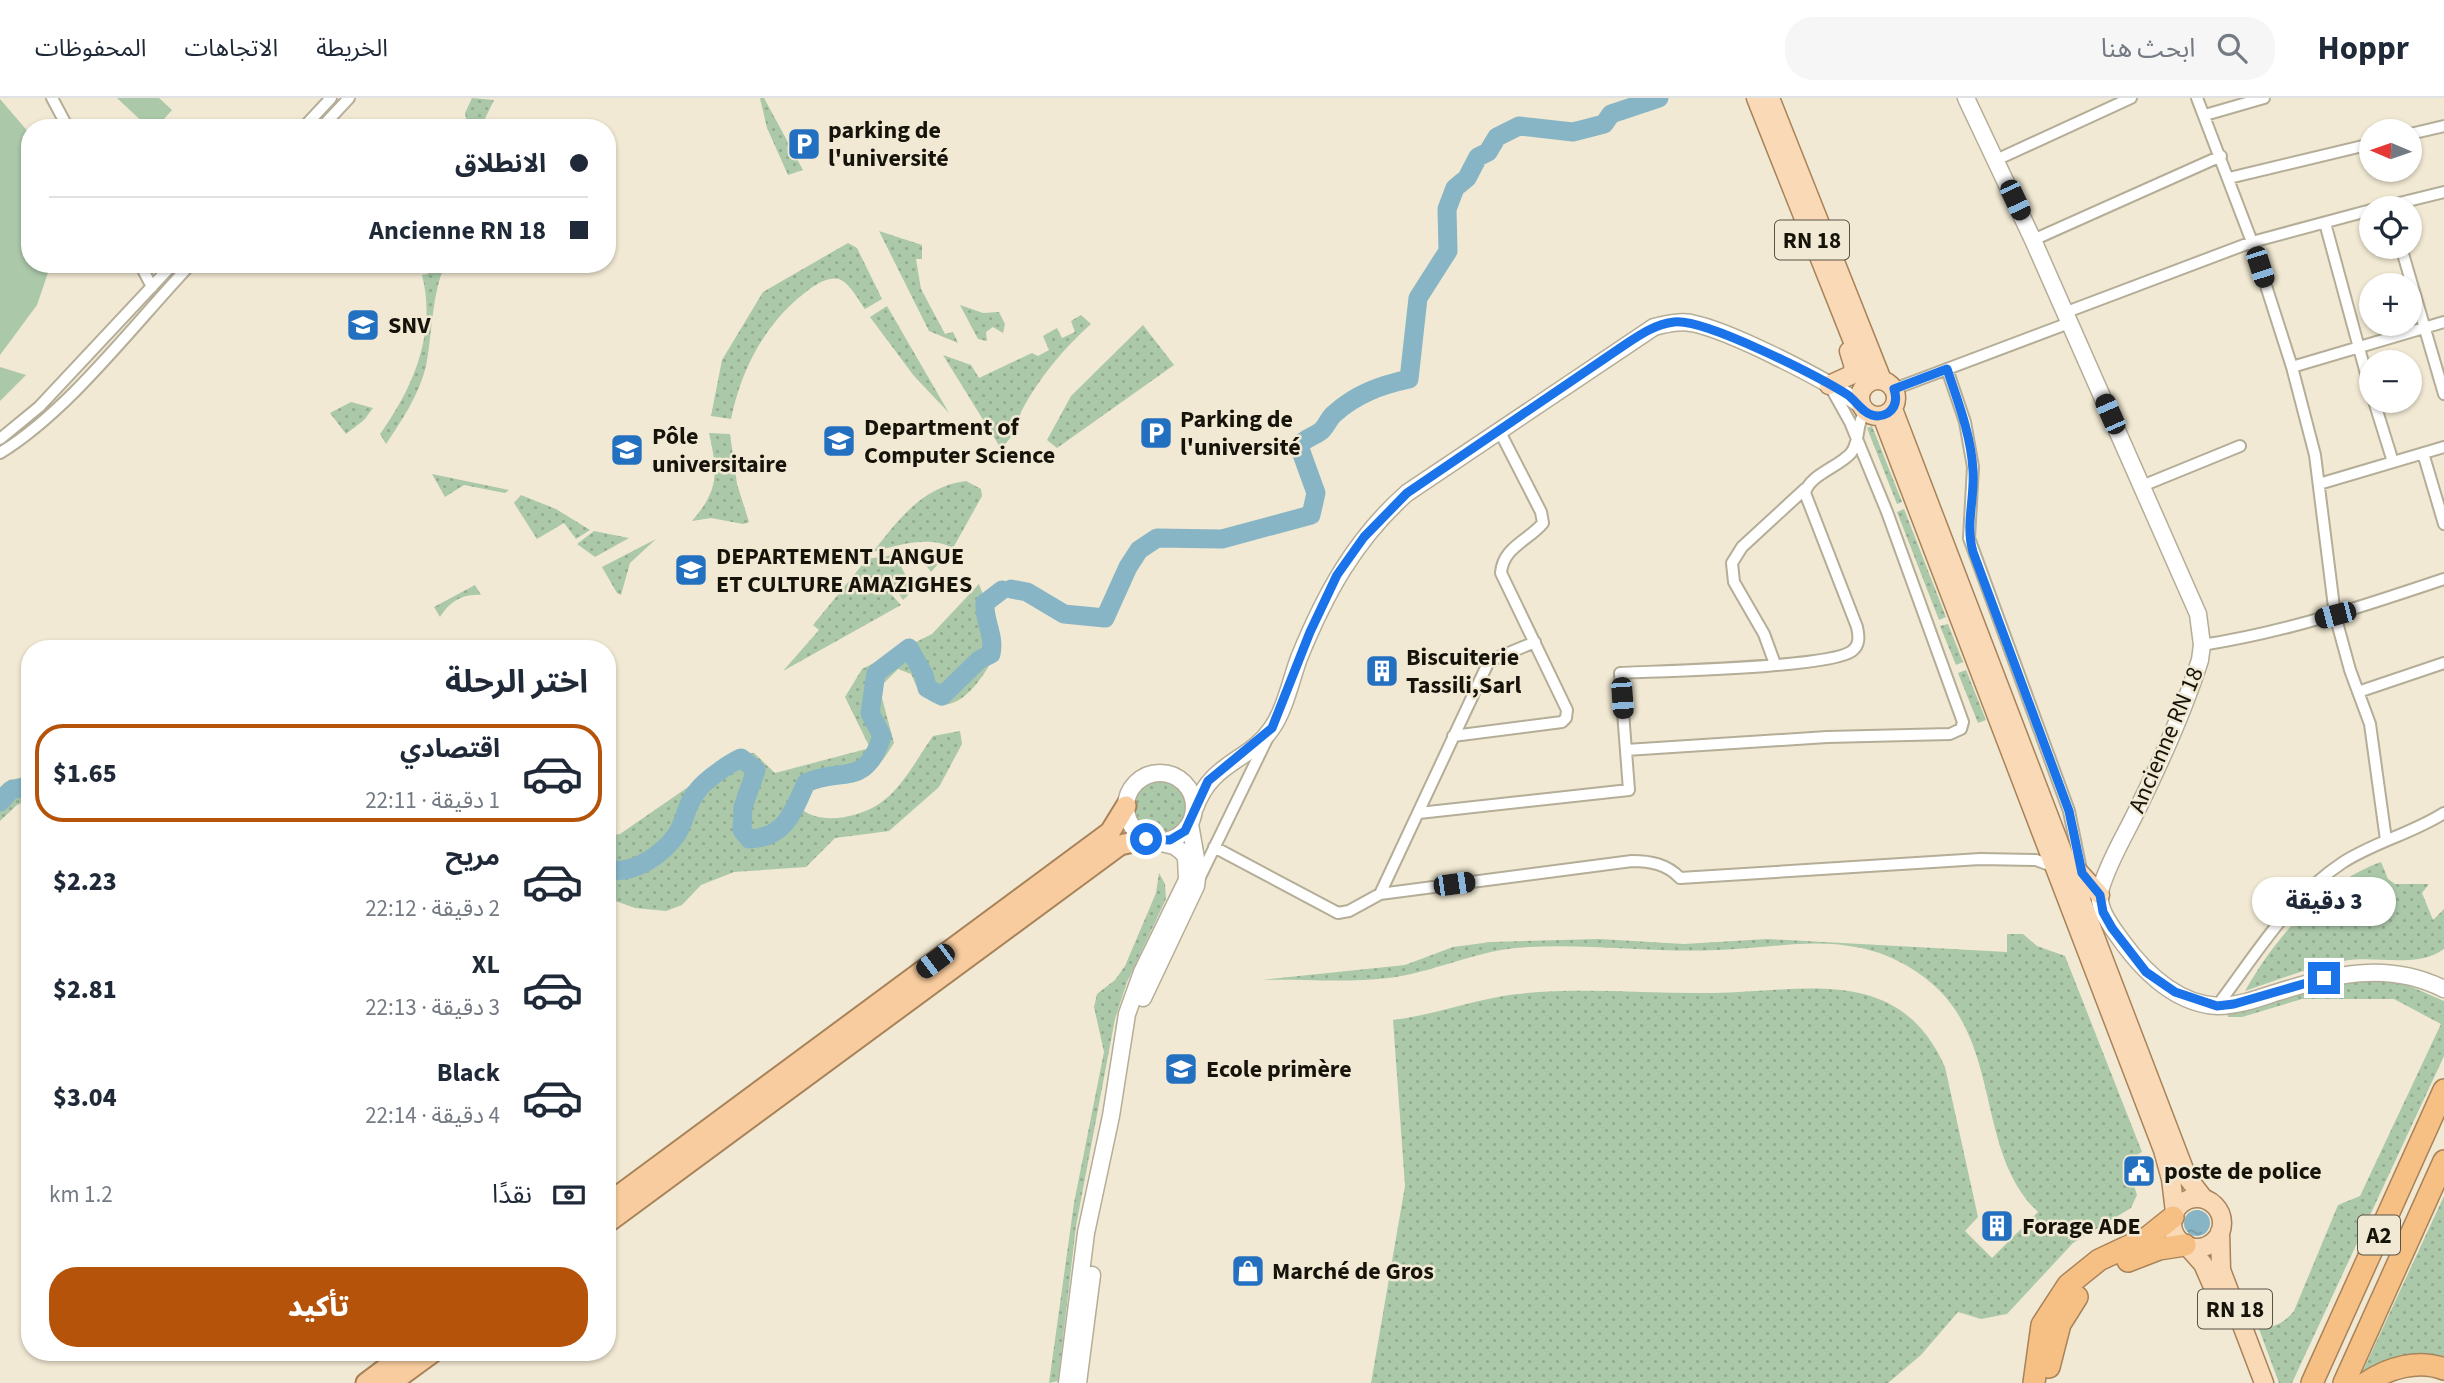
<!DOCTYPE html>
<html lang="ar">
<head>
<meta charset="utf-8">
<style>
  body { margin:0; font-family:"Source Sans 3","Noto Sans Arabic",sans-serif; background:#f6f6f7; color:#1f2937; direction:rtl; height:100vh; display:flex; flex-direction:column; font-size:26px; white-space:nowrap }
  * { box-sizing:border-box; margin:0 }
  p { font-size:23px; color:#747a83 }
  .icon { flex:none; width:38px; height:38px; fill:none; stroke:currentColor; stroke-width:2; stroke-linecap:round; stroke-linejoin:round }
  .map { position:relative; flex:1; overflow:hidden; direction:ltr }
  .drawer { position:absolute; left:21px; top:542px; width:595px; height:721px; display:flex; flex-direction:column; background:#fff; border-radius:28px; box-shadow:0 2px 5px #0004; direction:rtl }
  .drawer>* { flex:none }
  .hud { position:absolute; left:21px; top:21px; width:595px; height:154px; border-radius:28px; box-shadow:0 2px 5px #0004; direction:rtl; display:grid; align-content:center; height:154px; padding:0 28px; background:#fff }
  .needle { width:46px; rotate:272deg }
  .tools { position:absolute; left:2359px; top:21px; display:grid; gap:14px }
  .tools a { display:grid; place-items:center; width:63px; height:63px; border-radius:50%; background:#fff; box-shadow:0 2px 5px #0004; font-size:35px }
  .end { position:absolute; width:32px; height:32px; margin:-16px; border:9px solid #1a73e8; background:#fff; box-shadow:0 0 0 4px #fff }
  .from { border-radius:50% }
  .bubble { position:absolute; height:49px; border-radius:24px; background:#fff; box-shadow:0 2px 5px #0004; font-size:23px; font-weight:800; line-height:49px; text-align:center; direction:rtl }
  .car { position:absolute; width:21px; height:42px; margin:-21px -10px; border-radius:9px; box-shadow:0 0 5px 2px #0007; background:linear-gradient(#222 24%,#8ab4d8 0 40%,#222 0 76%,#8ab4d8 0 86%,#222 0) }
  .hud b { display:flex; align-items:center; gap:24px; height:66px; font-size:26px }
  .hud b+b { border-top:2px solid #e0e1e3 }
  .hud i { width:18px; height:18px; background:#1f2937 }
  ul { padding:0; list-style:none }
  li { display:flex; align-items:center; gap:21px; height:98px; margin:0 14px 10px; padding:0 14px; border:4px solid transparent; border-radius:28px }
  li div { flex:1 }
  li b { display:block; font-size:26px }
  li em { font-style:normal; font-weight:800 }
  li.current { border-color:#b45309 }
  li>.icon { width:63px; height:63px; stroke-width:1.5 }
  h2 { padding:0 28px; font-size:32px; line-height:84px }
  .pay { display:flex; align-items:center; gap:18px; height:77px; padding:0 28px; font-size:26px }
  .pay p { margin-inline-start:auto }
  .button { display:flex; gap:14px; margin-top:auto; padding:14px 28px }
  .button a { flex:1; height:80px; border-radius:28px; background:#b45309; color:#fff; font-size:28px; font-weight:800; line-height:80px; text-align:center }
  header { display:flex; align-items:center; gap:42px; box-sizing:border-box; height:98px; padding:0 35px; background:#fff; border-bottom:2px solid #e0e1e3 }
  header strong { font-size:33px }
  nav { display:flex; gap:38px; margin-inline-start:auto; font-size:24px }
  .search { width:490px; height:63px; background:#f6f6f7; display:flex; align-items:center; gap:18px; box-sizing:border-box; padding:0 24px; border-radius:28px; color:#747a83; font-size:26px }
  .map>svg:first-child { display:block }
  .grass { fill:url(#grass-dots) }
  .pitch { fill:#abc8a9 }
  .water { fill:url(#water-ripples) }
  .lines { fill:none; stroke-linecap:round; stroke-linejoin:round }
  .river { stroke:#87b5c5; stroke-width:19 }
  .minor-casing { stroke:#b4ad97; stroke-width:14 }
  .secondary-casing { stroke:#b4ad97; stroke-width:19 }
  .primary-casing { stroke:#a8835a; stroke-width:21 }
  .trunk-casing { stroke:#a8835a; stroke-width:23 }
  .motorway-casing { stroke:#a8835a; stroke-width:24 }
  .minor { stroke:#fff; stroke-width:10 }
  .secondary { stroke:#fff; stroke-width:16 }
  .primary { stroke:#fad9b6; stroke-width:18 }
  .trunk { stroke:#f8cc9e; stroke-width:19 }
  .motorway { stroke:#f6c085; stroke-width:21 }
  .route { stroke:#1a73e8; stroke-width:9 }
  .labels { text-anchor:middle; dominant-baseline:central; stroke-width:5; stroke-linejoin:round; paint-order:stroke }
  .shield { fill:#f1e9d3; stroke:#585347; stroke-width:2 }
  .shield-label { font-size:23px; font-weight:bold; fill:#16130b }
  .poi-label { font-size:24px; font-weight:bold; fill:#16130b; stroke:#f1e9d3; text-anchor:start }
  .street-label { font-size:24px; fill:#16130b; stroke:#f1e9d3 }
</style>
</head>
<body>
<header>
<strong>Hoppr</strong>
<div class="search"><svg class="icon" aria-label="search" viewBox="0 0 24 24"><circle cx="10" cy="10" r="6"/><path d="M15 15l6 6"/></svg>ابحث هنا</div>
<nav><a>الخريطة</a><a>الاتجاهات</a><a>المحفوظات</a></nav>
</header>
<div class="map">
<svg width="2444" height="1285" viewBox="0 0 2444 1285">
  <defs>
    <pattern id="grass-dots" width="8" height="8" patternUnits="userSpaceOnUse" patternTransform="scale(1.75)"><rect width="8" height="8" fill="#abc8a9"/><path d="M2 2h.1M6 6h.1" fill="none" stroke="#92ab90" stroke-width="1.8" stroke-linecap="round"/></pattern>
    <pattern id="water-ripples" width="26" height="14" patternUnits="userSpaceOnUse" patternTransform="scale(1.75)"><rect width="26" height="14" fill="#87b5c5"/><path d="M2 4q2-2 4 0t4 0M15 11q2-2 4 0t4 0" fill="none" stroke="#749ba8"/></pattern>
  </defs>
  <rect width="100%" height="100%" fill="#f1e9d3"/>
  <path class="grass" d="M472 0 494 2 481 29 467 26 465 15Z
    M760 0H764L803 72 788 77 767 30Z
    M879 133 922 147V161H916L921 191 945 236 953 234 958 245 929 233Z
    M848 145 857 150 882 201 865 211C859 203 850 186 841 182 832 177 818 185 811 190 767 222 742 268 731 321L711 318 722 262 763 194Z
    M427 166H446C432 190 432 240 426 268 419 297 402 322 386 346L380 336C413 290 437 235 422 177L428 176Z
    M960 207 983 215 999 214 1005 226 1003 235 993 229 986 234 987 243 978 241Z
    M887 208 949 315 914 278 870 219Z
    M1081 217 1091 226C1064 250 1039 280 1022 312 1016 324 1013 344 1000 349L943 257 971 267 979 280 1032 255 1038 258 1049 252 1043 238 1057 230 1062 240 1075 234 1071 223Z
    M1143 227 1174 267 1057 350 1047 342 1071 298Z
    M351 304 373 310 364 322 346 336 330 315Z
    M1872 328 1902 404 1897 406 1867 330Z
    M709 335 730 336 737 386 749 424 743 426 711 420 692 423C719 392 718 375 709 335Z
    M432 376 509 392 505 395 464 387 445 399Z
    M966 383 981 391 982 398 953 450C929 437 898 447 873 454 898 422 923 388 966 383Z
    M521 397 556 411 590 432 576 441 564 425 537 441 514 405Z
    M1904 411 1946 519 1939 522 1897 414Z
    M594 433 629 440 595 459 577 446Z
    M656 441 630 465 621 497 617 495 602 469Z
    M926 452 947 456 931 474 919 458 901 469 914 491 903 502 889 481 882 486 901 507 783 573 819 532 813 527 867 461Z
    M979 486 1001 545C989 571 956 631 922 596 917 592 914 582 911 576L898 571 883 586 882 600 894 645C884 661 870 684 849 685 828 687 820 680 801 693L799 709C818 728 857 720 879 706 902 691 918 659 933 638L960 633 962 646 939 689 889 733 835 740 806 769 734 774 701 787 682 807 666 813 635 810 607 800V738L620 736 736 656 754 655 775 675 870 650 845 599 862 571 932 536Z
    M475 487 481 497C463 495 449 504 440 519L434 509Z
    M1948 526 1963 564 1956 567 1940 528Z
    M1966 572 1986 622 1978 625 1958 575Z
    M30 678V701L17 707 0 723V689L9 682Z
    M1134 709a26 26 0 1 1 52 0a26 26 0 1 1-52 0Z
    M2381 764 2388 781 2395 786H2429L2422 795 2433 822 2444 811V851C2416 871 2377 857 2344 863 2310 869 2277 882 2245 893 2275 840 2322 785 2381 764Z
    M1159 775 1165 786 1166 801 1127 884 1115 921 1076 1128 1058 1283 1049 1285 1074 1105 1104 954 1094 909 1097 896 1115 882 1125 868 1156 795Z
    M2007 836H2023L2037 848 2065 858 2142 1054 2126 1063 2137 1097 2131 1110 2073 1145 2007 1216 1981 1221 1958 1214 1921 1257 1888 1285H1371L1405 1088 1393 922C1435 917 1475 901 1517 896 1583 889 1648 896 1713 895 1803 894 1899 865 1945 969L1978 1119 1965 1133 1992 1160 2038 1114C1977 1056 2001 953 1938 891 1914 868 1882 852 1849 848 1806 841 1760 851 1717 852 1650 855 1583 844 1516 850 1473 854 1431 875 1388 880 1347 885 1303 881 1261 882L1405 867 1453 849 1491 844 1599 841 1684 846 1767 841 2007 854Z
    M2383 882 2405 886 2444 903V958L2292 1285H2279L2259 1231C2275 1229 2283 1226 2294 1213L2338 1107 2360 1098 2441 926 2394 901H2302L2242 919H2228L2227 915 2341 884Z
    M2444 1098V1261L2361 1277Z"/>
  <path class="pitch" d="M117 0H159L172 12 156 30H149Z
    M0 1 30 36V166H51L37 207 0 257Z
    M0 269 26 277 0 303Z"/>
  <path class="water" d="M2184 1125a13 13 0 1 1 26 0a13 13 0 1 1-26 0Z"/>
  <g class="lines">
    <path class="river" d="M1011 491 1027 494 1064 516 1105 520 1128 469 1139 452 1157 440 1222 441 1311 417 1316 395 1299 348C1306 339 1312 340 1321 333 1326 329 1329 320 1334 316 1356 296 1381 287 1409 281L1418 200 1448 153 1447 111 1455 90 1467 80 1478 59 1488 54 1497 39 1519 28 1573 34 1604 26 1611 16 1659 0
      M0 704 11 692 30 688
      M607 771C633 778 663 756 677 736 686 722 686 705 698 692 705 682 730 665 741 660L756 672 743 709 742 732 749 741C785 740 793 714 806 685 843 668 865 691 882 638L870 615 876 575 909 550 924 577 927 590 942 598 979 562 991 556C995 537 984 524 985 505L1002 492"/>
    <defs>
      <path id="minor" d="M52 0 68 30
        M2197 0 2252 144 2292 269 2315 357 2335 517 2350 572 2370 626 2386 742
        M2205 17 2264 0
        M303 30 331 0
        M321 30 349 0
        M2410 36 2444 28
        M1996 62 2131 0
        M2229 80 2371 46
        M2379 110 2444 94
        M2325 125 2371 294
        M2033 142 2221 58
        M2401 149 2444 296
        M140 166 152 189
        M2064 215 2252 144 2371 112
        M2292 269 2444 224
        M1947 271 1965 324 1973 369 1969 440 2069 713 2081 772
        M1894 291 2069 225
        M2374 303 2393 364
        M0 341 39 309 173 166
        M0 355C70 312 134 226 191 166
        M2423 355 2444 426
        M2319 386 2444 349
        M2142 388 2240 348
        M2202 547C2286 534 2364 508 2444 481
        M1775 566 1764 536 1734 484 1732 465 1742 449 1805 391
        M2358 594 2444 565
        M1453 638 1562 624 1566 620 1567 612 1501 475C1503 449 1528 443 1543 425L1541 414 1500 334
        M1626 652 1827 639 1950 636 1961 631 1963 624 1887 414 1850 324 1831 290
        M1419 715 1629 692 1620 575C1658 573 1830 570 1852 553 1860 547 1859 538 1857 529L1805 395C1809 377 1839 369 1851 355 1860 344 1856 326 1865 313
        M1214 749 1338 815 1349 813 1380 796 1632 763C1650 763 1667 766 1680 780L1980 761 2036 762 2052 768
        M1200 779 1268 639
        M1380 796 1489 563 1535 544
        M2217 908C2255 858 2289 800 2342 765 2374 744 2411 736 2444 715"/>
      <path id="secondary" d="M1966 0 2033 142 2198 516 2202 547 2200 562C2184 612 2162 661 2139 708 2127 734 2109 762 2101 790 2095 809 2111 828 2121 842 2144 874 2176 906 2218 908 2237 908 2257 901 2275 895 2333 877 2386 862 2444 891
        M1126 709a34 34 0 1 1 68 0a34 34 0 1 1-68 0Z
        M1195 710C1212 663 1249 664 1272 630 1285 611 1291 582 1299 560 1325 496 1355 441 1407 395L1654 229C1667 226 1678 223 1691 225 1729 232 1829 283 1861 307
        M1143 900 1196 788 1198 772 1190 726
        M1067 1285 1086 1135 1111 1018 1127 916 1142 874 1187 782 1186 759 1181 753 1174 748 1153 743
        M1078 1285 1092 1177"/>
      <path id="primary" d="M1756 0 1869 284
        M1770 0 1882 282
        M1860 300a18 18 0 1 1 36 0a18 18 0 1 1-36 0Z
        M1829 287 1851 277 1854 269 1849 253
        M1893 311 2187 1079 2204 1101
        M1882 318 2163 1052 2171 1081 2175 1114
        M2067 761 2100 797
        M2172 1125a25 25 0 1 1 50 0a25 25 0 1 1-50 0Z
        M2220 1134 2221 1172 2264 1285
        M2187 1148 2203 1166 2224 1214"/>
      <path id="trunk" d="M607 1106 1110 734 1126 708
        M607 1125 1120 747 1146 741
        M366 1285 406 1255
        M391 1285 432 1255"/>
      <path id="motorway" d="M2128 1163 2159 1151 2185 1147
        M2049 1269 2060 1226 2077 1199
        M2034 1285 2042 1227 2068 1187 2099 1162 2148 1139 2173 1119
        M2312 1285 2444 992
        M2344 1285 2444 1063
        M2366 1285C2388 1270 2418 1261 2444 1271"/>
    </defs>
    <use href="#minor" class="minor-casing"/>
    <use href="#secondary" class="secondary-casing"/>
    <use href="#primary" class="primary-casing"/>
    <use href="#trunk" class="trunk-casing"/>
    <use href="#motorway" class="motorway-casing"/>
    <use href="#minor" class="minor"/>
    <use href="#secondary" class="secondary"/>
    <use href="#primary" class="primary"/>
    <use href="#trunk" class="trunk"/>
    <use href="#motorway" class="motorway"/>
  </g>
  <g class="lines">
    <path class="route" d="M1146 741 1170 742 1185 733 1208 683 1272 630 1310 534 1337 477 1364 439 1407 395 1626 246C1641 236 1656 226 1674 224 1705 220 1819 279 1848 297 1856 303 1863 315 1872 317 1878 319 1883 318 1888 315 1896 309 1897 300 1894 291L1947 271C1958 304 1971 337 1973 372 1975 400 1965 427 1973 454L2069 713 2082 775 2100 797 2103 814 2112 830 2146 874 2175 894 2217 908 2234 906 2324 880"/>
  </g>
  <defs>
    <symbol id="parking-square" viewBox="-11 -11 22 22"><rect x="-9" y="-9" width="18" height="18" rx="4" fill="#2470c0" stroke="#f1e9d3"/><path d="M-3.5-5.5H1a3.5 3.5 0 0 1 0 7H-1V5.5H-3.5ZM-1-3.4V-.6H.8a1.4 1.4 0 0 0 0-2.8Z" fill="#fff"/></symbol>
    <symbol id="university-square" viewBox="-11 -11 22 22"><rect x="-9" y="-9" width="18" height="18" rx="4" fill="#2470c0" stroke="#f1e9d3"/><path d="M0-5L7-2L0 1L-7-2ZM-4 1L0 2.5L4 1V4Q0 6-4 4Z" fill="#fff"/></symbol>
    <symbol id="building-square" viewBox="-11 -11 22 22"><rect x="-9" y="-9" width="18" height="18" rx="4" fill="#2470c0" stroke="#f1e9d3"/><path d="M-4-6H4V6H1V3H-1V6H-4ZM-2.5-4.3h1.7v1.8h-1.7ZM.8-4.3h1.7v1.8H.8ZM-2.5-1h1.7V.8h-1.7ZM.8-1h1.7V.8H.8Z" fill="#fff"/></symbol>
    <symbol id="school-square" viewBox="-11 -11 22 22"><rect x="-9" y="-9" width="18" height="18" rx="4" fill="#2470c0" stroke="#f1e9d3"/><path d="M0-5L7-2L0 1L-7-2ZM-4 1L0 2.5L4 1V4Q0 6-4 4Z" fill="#fff"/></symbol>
    <symbol id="civic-square" viewBox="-11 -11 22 22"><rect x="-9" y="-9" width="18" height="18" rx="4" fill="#2470c0" stroke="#f1e9d3"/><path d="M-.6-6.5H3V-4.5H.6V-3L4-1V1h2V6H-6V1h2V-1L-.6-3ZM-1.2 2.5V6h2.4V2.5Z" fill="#fff"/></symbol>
    <symbol id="shop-square" viewBox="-11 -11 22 22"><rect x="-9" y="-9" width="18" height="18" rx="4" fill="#2470c0" stroke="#f1e9d3"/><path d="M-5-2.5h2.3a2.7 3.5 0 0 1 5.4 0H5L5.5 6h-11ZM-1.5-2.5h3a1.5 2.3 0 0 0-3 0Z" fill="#fff"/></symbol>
  </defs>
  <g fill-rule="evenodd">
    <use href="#parking-square" x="785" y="27" width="38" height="38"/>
    <use href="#university-square" x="344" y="208" width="38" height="38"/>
    <use href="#parking-square" x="1137" y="316" width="38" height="38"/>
    <use href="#university-square" x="820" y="324" width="38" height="38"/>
    <use href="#university-square" x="608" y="333" width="38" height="38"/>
    <use href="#university-square" x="672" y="453" width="38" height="38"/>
    <use href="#building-square" x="1363" y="554" width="38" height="38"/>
    <use href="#school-square" x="1162" y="952" width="38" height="38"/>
    <use href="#civic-square" x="2120" y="1054" width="38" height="38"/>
    <use href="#building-square" x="1978" y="1109" width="38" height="38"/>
    <use href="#shop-square" x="1229" y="1154" width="38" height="38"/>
  </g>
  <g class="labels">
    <g class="shield">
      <rect x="1775" y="122.5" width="74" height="39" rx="5"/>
      <rect x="2358" y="1117.5" width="42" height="39" rx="5"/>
      <rect x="2198" y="1191.5" width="74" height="39" rx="5"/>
    </g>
    <g class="shield-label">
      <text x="1812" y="142">RN 18</text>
      <text x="2379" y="1137">A2</text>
      <text x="2235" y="1211">RN 18</text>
    </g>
    <g class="poi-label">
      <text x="828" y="32">parking de<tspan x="828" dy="28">l'université</tspan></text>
      <text x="388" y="227">SNV</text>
      <text x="1180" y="321">Parking de<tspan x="1180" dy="28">l'université</tspan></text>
      <text x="864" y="329">Department of<tspan x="864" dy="28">Computer Science</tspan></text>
      <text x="652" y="338">Pôle<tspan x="652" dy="28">universitaire</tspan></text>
      <text x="716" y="458">DEPARTEMENT LANGUE<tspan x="716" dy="28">ET CULTURE AMAZIGHES</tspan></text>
      <text x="1406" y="559">Biscuiterie<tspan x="1406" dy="28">Tassili,Sarl</tspan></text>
      <text x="1206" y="971">Ecole primère</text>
      <text x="2164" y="1073">poste de police</text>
      <text x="2022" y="1128">Forage ADE</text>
      <text x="1272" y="1173">Marché de Gros</text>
    </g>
    <g class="street-label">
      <text transform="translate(2166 642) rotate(-67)">Ancienne RN 18</text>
    </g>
  </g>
</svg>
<div class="tools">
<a><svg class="needle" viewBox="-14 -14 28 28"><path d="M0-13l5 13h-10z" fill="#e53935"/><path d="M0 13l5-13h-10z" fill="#747a83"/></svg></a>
<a><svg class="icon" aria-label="locate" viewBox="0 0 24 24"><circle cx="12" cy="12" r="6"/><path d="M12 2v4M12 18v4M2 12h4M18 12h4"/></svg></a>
<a>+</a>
<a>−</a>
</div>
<i class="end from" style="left:1146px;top:741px"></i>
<i class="end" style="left:2324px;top:880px"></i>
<div class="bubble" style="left:2252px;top:779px;width:144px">3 دقيقة</div>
<i class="car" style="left:2015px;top:102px;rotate:155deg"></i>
<i class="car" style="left:2260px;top:169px;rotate:162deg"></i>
<i class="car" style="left:2110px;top:316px;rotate:336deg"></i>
<i class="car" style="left:2335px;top:517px;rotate:255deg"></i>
<i class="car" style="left:1622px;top:600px;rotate:176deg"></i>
<i class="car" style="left:1454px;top:786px;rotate:82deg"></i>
<i class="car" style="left:935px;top:863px;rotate:233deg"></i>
<div class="hud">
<b><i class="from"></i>الانطلاق</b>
<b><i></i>Ancienne RN 18</b>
</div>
<section class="drawer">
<h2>اختر الرحلة</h2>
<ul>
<li class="current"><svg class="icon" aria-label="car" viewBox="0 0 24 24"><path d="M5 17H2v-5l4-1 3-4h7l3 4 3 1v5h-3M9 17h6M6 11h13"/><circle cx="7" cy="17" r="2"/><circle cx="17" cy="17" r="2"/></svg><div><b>اقتصادي</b><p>1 دقيقة · 22:11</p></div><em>$1.65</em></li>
<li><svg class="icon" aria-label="car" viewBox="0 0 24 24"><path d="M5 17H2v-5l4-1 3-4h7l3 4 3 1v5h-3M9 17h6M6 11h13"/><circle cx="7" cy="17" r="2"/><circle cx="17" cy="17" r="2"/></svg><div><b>مريح</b><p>2 دقيقة · 22:12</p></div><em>$2.23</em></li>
<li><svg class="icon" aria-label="car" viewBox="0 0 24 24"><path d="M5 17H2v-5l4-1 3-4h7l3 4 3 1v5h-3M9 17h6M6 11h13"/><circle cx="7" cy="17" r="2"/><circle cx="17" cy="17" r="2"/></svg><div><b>XL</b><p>3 دقيقة · 22:13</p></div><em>$2.81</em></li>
<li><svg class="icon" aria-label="car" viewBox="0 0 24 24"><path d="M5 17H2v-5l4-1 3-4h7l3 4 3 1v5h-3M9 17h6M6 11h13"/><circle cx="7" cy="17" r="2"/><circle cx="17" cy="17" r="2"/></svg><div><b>Black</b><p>4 دقيقة · 22:14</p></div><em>$3.04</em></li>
</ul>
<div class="pay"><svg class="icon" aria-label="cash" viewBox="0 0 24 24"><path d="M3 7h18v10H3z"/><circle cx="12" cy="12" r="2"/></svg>نقدًا<p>1.2 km</p></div>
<div class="button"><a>تأكيد</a></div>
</section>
</div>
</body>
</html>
